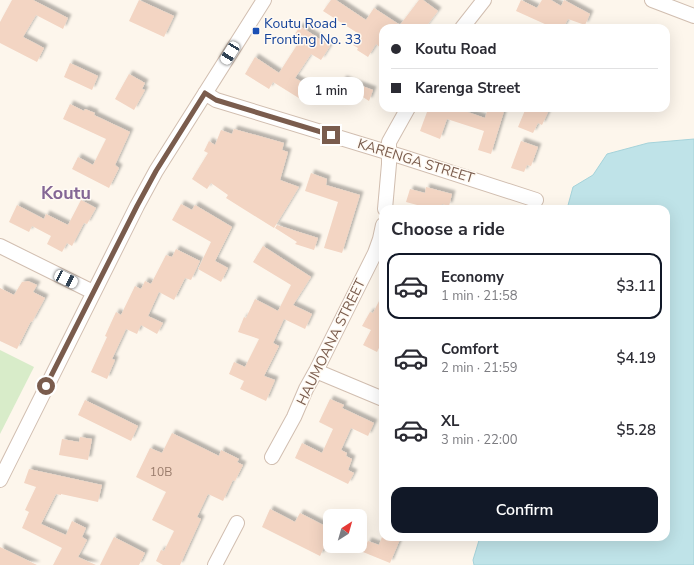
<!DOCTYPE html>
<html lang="en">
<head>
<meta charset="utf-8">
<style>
  body { margin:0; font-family:"Nunito Sans",sans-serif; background:#f7f7f7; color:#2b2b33; height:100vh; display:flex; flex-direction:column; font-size:15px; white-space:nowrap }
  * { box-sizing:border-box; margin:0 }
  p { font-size:13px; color:#7c7c81 }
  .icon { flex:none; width:22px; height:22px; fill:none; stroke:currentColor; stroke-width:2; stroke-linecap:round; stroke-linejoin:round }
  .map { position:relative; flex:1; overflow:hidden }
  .drawer { position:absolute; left:379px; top:205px; width:291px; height:336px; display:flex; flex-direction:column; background:#fff; border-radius:12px; box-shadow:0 4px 16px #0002 }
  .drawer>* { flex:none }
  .top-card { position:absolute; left:379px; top:24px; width:291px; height:88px; border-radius:12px; box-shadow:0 4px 16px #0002; display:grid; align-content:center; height:88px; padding:0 12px; background:#fff }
  .needle { width:26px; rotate:37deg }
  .buttons { position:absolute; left:323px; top:509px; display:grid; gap:8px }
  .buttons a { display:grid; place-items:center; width:44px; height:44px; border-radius:8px; background:#fff; box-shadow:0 4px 16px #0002; font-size:20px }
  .end { position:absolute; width:18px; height:18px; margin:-9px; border:5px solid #7a5c4d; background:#fff; box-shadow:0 0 0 2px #fff }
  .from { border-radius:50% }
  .bubble { position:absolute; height:28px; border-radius:12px; background:#fff; box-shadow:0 4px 16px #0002; font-size:13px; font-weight:600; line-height:28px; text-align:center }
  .car { position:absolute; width:12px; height:24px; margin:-12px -6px; border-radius:5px; box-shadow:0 0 3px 1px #0007; background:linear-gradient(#fff 24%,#345 0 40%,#fff 0 76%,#345 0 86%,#fff 0) }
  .top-card b { display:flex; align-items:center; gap:14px; height:38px; font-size:15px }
  .top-card b+b { border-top:1px solid #e1e1e2 }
  .top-card i { width:10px; height:10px; background:#2b2b33 }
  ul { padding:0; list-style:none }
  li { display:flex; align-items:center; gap:12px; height:66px; margin:0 8px 6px; padding:0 4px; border:2px solid transparent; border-radius:12px }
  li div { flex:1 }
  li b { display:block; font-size:15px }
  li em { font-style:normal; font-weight:600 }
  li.current { border-color:#111827 }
  li>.icon { width:36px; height:36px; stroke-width:1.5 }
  h2 { padding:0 12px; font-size:18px; line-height:48px }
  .button { display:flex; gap:8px; margin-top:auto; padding:8px 12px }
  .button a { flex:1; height:46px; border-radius:12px; background:#111827; color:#fff; font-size:16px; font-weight:600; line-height:46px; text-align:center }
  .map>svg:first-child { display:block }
  .green { fill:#d8ecc9 }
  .water { fill:#bfe3e8; stroke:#a5d3da }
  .building { fill:#f3d5c3; filter:url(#shadow) }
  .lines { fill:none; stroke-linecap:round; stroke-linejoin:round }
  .street-casing { stroke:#d1beb0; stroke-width:16 }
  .street { stroke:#fff; stroke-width:14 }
  .route { stroke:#7a5c4d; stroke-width:5 }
  .transit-dot { fill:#1a4fb4; stroke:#fffaf3; stroke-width:1.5 }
  .labels { text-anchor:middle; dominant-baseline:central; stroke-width:3; stroke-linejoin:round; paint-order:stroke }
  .number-label { font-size:12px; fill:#987a6a }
  .transit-label { font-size:14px; fill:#164399; stroke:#fffaf3; text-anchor:start }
  .street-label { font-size:14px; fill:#7a5c4d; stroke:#fffaf3 }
  .district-label { font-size:18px; font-weight:bold; fill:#846695; stroke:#fffaf3 }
</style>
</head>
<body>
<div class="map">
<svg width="694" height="565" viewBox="0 0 694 565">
  <defs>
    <filter id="shadow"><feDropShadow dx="3.5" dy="-3.5" stdDeviation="1" flood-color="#0004"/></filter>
  </defs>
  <rect width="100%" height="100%" fill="#fdf6ec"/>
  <path class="green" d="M0 350 34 367 0 434Z"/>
  <path class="water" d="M694 139V565H474L473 560 480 537H666V209H567L573 187 593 175 607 154 648 143Z"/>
  <path class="building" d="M12 0H33L68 18 63 29 36 15 23 37 44 48 37 62 0 43V22Z
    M139 0 174 16 164 37 129 21Z
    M331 0H336L366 20 374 8 400 25 419 0H423L438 11 425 28H383V50L376 44 368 57 357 50 358 48 353 45 359 34 323 11Z
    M521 0 537 8 542 0H551L561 6 564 0 590 14 585 25 568 19 563 28H545L547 25 516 11Z
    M300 26 330 46 321 60 311 54 295 78 318 91 310 105 273 82 269 89 245 74 255 57 279 73 297 45 291 41Z
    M70 63 98 76 92 90 64 77Z
    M129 74 145 83 142 89 145 90 134 110 115 99Z
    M343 79 373 90 369 101 341 83Z
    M70 104 84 111 85 109 95 113 94 115 130 132 115 165 119 168 109 188 72 169 78 157 93 165 106 139 63 119Z
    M421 108H456L485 118 488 108H505L491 154 478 150 484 131 447 119 440 139 420 131 427 112 421 110Z
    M526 108H550L542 125 538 123 533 133 518 127Z
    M234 129 284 143 282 150 288 152 280 180 299 187 274 228 226 198 228 195 211 183 207 189 192 179 208 153 204 151 209 141 215 145 221 130 232 134Z
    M521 141 538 147 531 166 527 165 524 172 511 168Z
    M311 173 327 179 326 185 360 195 342 253 324 248 338 202 305 191Z
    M426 187 452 194 449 206 442 204 441 209H432L406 202 410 189 425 193Z
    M81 200 96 208 87 224 84 223 72 246 67 243 62 252 47 244 51 236 32 226 29 232 9 222 17 205 44 219 46 214 68 225Z
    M181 204 192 210 195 205 232 227 215 261 228 268 221 282 198 269 211 242 172 220Z
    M277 225 318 238 314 250 295 244 297 242 275 228Z
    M263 246 311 277 293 305 312 314 305 329 284 319 273 343 279 346 264 376 275 380 266 401 240 389 244 381 229 374 234 362 245 367 259 339 238 332 244 317 246 318 255 299 278 311 291 285 253 262Z
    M176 249 200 261 191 280 185 278 174 300 159 292 148 316 163 323 157 334 141 325 137 334 126 329 112 359 115 360 107 379 91 372 107 337 105 336 116 312 121 315 135 286 141 289 145 281 151 284 166 255 172 257Z
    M28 281 37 285 33 292 45 298 32 322 31 321 17 349 0 341V288L14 295 22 282Z
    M383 293V339L377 352 363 345 371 330 362 326 370 312 373 313Z
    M330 399 344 405 342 408 374 423 368 436 351 428 341 450 347 453 346 456 352 459 348 470 354 473 348 484 295 458 302 443 322 453 333 429 319 422Z
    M85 400 138 426 131 441 78 415Z
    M172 433 219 456 221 450 239 459 237 462 243 465 235 481 233 480 223 501 208 494 197 517 201 519 180 565H163L156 561 161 550 164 551 174 531 152 520 166 492 136 477 150 448 162 453Z
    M80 437 92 439 88 460 59 455 62 439 79 442Z
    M29 469 102 485 98 502 61 494V495L56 494 41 524 66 535 72 521 86 528 82 537 87 540 78 557 96 565H53L62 548 22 528 29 512 25 510 36 487 24 483Z
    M270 509 295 522 300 513 329 528 324 540 327 541 320 556 262 527Z
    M114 537 145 553 139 565H100Z
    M382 537H401L390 563 363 552 368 541 379 545Z
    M0 547 37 565H0Z"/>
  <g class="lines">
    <defs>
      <path id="street" d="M652 0 694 16
        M462 28 484 0
        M205 93 216 100 403 157 536 200
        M385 209 389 164V142L408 108
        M0 246 93 292
        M316 371 383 399
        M272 457 294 417 306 389 316 371 375 253 380 239 383 225
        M0 480 137 206 156 171 264 0
        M215 565 237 523"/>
    </defs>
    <use href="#street" class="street-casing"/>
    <use href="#street" class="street"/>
  </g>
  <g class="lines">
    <path class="route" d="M46 386 137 206 156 171 205 93 216 100 331 135"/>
  </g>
  <rect class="transit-dot" x="252" y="27" width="8" height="8" rx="2"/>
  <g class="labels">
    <g class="number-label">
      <text x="161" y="472">10B</text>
    </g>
    <g class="transit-label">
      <text x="264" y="23">Koutu Road -<tspan x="264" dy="16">Fronting No. 33</tspan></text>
    </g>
    <g class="street-label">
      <text transform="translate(416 161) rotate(17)">KARENGA STREET</text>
      <text transform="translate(331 342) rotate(-64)">HAUMOANA STREET</text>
    </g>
    <g class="district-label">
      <text x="66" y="193">Koutu</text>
    </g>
  </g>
</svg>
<div class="buttons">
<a><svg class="needle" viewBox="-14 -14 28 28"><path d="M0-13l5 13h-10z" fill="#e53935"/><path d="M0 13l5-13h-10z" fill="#7c7c81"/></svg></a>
</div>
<i class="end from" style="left:46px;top:386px"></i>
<i class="end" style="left:331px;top:135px"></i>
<div class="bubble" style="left:298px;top:77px;width:66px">1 min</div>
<i class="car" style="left:230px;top:53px;rotate:212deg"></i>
<i class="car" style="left:66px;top:279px;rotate:116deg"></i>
<div class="top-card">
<b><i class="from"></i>Koutu Road</b>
<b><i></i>Karenga Street</b>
</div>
<section class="drawer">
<h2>Choose a ride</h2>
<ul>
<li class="current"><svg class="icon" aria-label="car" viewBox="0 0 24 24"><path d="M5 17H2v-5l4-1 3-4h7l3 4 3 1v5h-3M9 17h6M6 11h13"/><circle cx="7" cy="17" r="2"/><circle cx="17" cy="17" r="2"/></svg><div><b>Economy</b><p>1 min · 21:58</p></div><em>$3.11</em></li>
<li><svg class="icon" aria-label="car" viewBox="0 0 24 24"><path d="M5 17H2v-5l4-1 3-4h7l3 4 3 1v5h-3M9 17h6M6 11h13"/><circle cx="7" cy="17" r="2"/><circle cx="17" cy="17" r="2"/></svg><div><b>Comfort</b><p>2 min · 21:59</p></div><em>$4.19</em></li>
<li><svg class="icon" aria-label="car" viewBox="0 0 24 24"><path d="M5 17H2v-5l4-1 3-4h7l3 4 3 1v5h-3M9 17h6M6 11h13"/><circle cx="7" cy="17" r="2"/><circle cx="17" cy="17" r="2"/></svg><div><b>XL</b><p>3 min · 22:00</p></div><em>$5.28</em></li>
</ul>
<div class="button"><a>Confirm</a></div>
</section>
</div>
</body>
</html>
